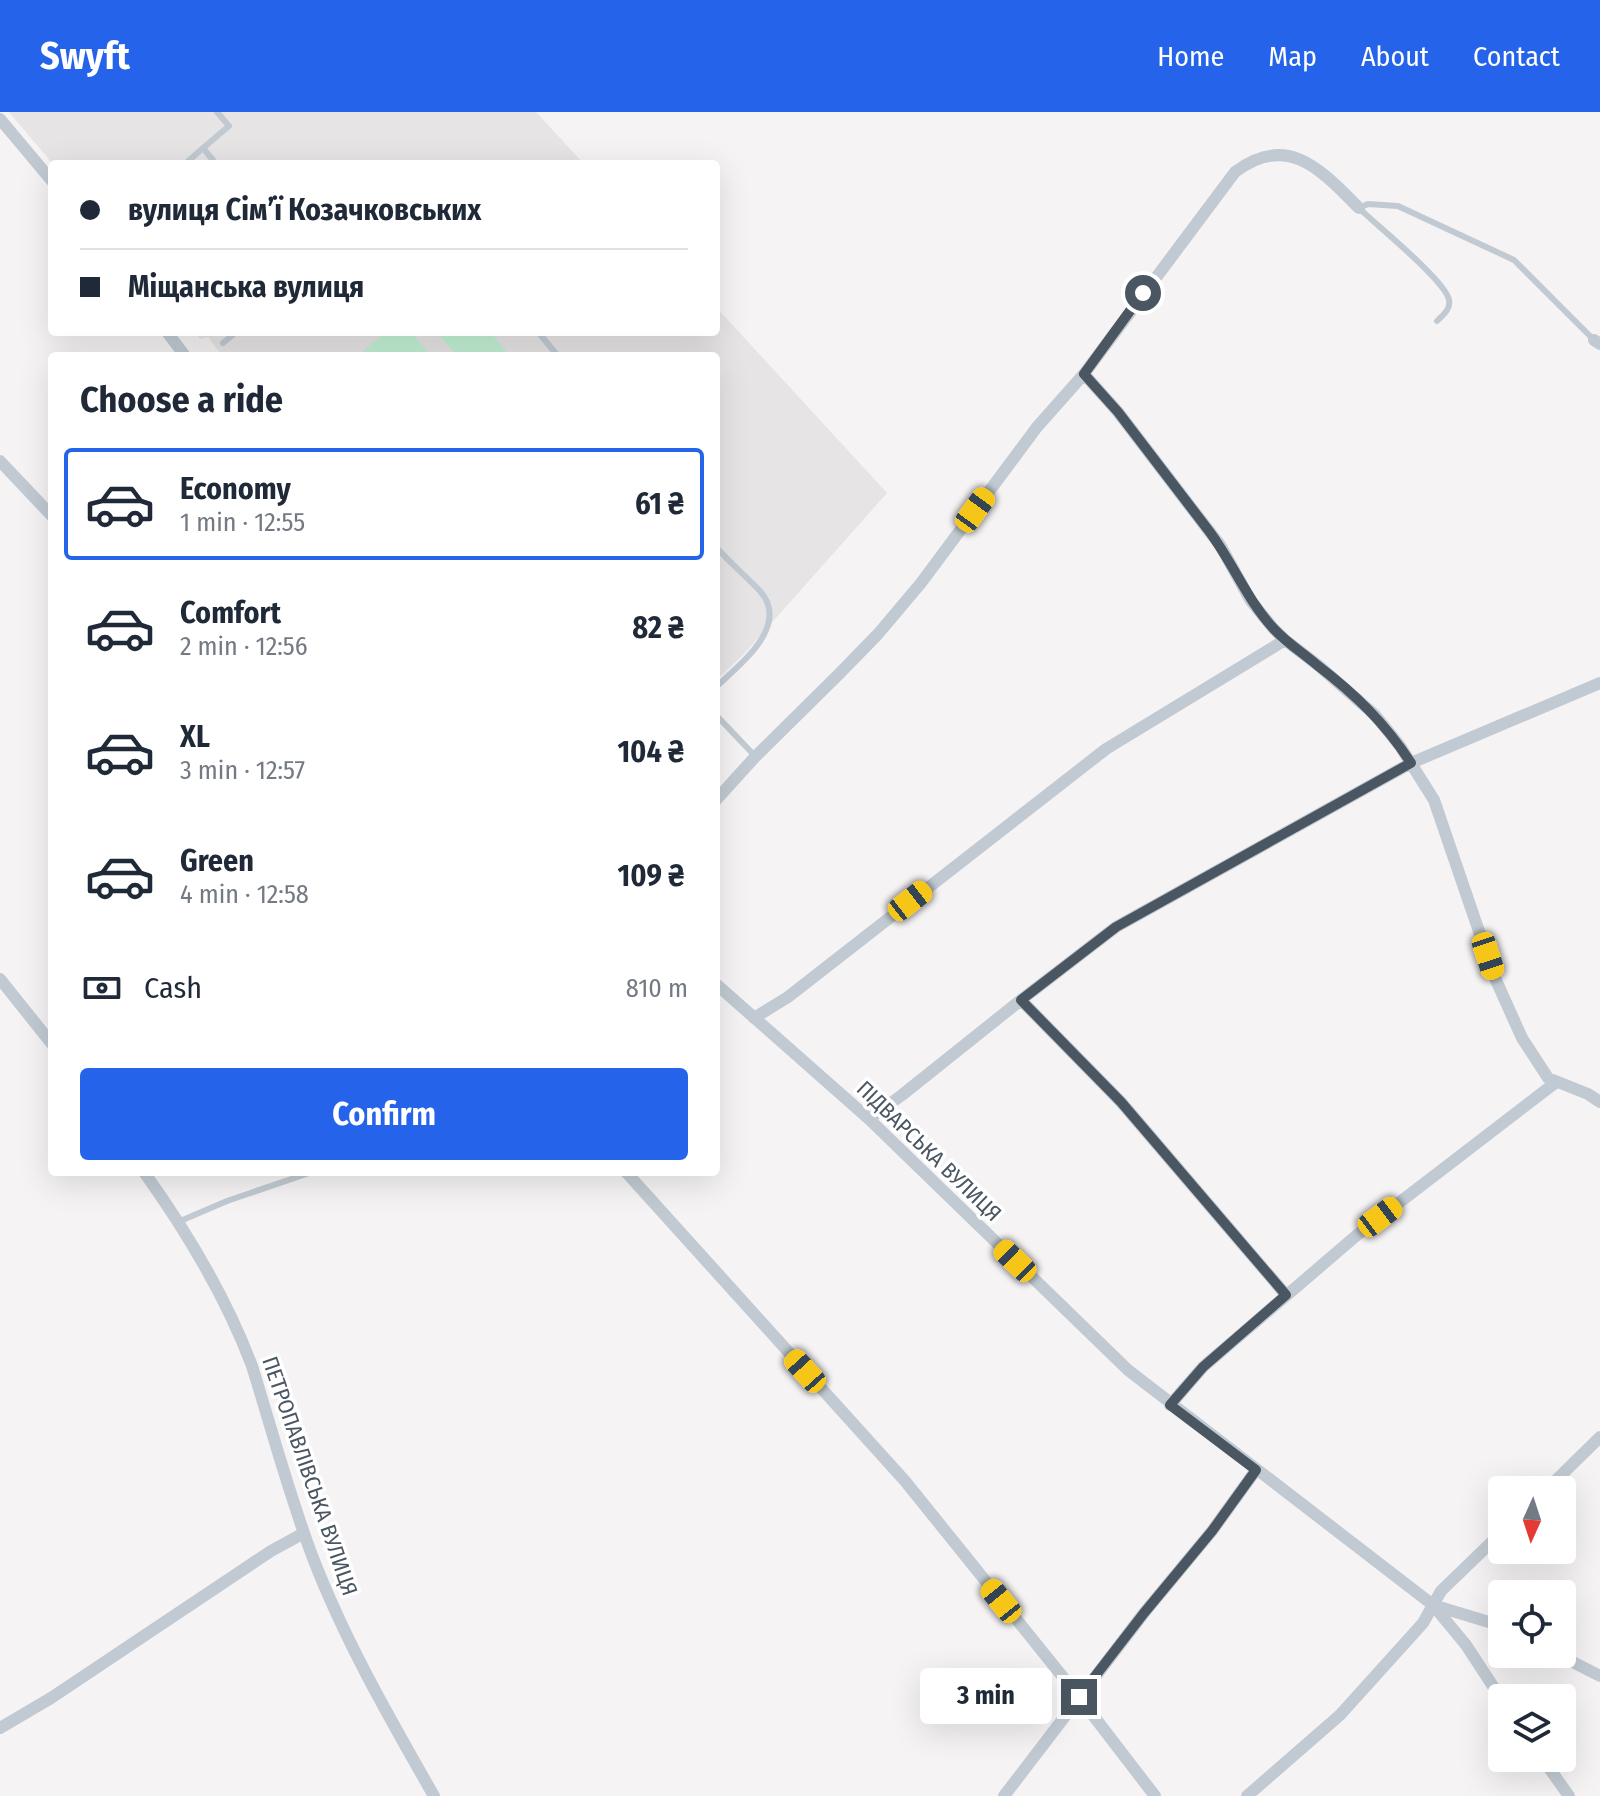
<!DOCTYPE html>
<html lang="en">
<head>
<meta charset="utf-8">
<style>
  body { margin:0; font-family:"Fira Sans Condensed",sans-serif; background:#f2f2f3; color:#1f2937; height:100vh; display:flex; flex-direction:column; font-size:30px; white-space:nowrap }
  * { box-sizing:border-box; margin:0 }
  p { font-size:26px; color:#747a83 }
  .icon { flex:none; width:44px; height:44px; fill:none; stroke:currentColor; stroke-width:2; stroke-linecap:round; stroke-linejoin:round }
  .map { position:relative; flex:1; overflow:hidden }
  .drawer { position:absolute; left:48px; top:240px; width:672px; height:824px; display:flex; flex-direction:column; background:#fff; border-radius:8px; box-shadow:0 8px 32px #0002 }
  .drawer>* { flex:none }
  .top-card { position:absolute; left:48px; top:48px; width:672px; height:176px; border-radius:8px; box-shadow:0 8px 32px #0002; display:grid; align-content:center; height:176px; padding:0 32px; background:#fff }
  .needle { width:52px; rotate:183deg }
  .tools { position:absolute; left:1488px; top:1364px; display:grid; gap:16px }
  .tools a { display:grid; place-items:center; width:88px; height:88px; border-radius:8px; background:#fff; box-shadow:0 8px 32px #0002; font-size:40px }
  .end { position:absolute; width:36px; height:36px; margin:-18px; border:10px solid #4a5661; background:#fff; box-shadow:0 0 0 4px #fff }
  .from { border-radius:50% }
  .bubble { position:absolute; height:56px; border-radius:8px; background:#fff; box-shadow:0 8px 32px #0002; font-size:26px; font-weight:700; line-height:56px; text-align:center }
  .car { position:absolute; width:24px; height:48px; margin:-24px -12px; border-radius:10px; box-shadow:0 0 6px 2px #0007; background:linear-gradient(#f5c518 24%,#345 0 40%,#f5c518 0 76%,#345 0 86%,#f5c518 0) }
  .top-card b { display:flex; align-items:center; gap:28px; height:76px; font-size:30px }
  .top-card b+b { border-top:2px solid #e0e1e3 }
  .top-card i { width:20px; height:20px; background:#1f2937 }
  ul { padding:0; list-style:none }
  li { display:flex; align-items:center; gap:24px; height:112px; margin:0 16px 12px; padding:0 16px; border:4px solid transparent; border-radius:8px }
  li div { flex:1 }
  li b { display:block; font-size:30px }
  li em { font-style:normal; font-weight:700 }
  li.active { border-color:#2563eb }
  li>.icon { width:72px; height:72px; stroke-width:1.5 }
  h2 { padding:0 32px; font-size:36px; line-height:96px }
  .pay { display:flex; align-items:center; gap:20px; height:88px; padding:0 32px; font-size:30px }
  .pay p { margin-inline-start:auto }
  .action { display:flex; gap:16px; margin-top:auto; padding:16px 32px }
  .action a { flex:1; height:92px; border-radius:8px; background:#2563eb; color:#fff; font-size:32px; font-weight:700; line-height:92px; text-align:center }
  header { display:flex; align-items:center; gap:48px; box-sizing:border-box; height:112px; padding:0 40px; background:#2563eb; color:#fff }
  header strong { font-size:38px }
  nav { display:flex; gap:44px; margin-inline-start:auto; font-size:28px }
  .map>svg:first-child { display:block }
  .education { fill:#e6e4e5 }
  .green { fill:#c3f1d5 }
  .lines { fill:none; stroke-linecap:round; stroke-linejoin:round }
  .service { stroke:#c1cad2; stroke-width:6 }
  .minor { stroke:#c1cad2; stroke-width:12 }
  .route { stroke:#4a5661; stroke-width:10 }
  .labels { text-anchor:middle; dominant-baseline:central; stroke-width:7; stroke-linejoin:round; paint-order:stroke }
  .street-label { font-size:22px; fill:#4a5661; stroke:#fff }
</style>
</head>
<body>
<header>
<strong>Swyft</strong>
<nav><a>Home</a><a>Map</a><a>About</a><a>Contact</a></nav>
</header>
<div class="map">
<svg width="1600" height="1684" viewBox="0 0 1600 1684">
  <rect width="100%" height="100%" fill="#f5f3f3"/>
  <path class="education" d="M9 0H536L584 52H53Z
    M716 195 887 381 744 542 716 568V244H222L208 225 200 227 195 220H716Z"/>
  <path class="green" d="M386 220H411L431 244H357Z
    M436 220H490L510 244H457Z"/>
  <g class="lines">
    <path class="service" d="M185 52 203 36
      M216 52 203 36 229 14 217 0
      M1437 209C1443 203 1451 197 1449 188 1446 169 1376 113 1359 96L1368 92 1398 94 1514 148 1594 228
      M538 220 558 244
      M223 231 236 220
      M716 435C730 451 746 464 760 479 791 514 739 553 716 575
      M716 603 755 644
      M178 1110 227 1089 312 1060"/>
    <path class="minor" d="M0 7 52 69
      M167 220 185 244
      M1594 228 1600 232
      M1084 262 1118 300 1209 419 1220 433 1251 489 1273 516 1285 528 1319 554 1375 603 1400 634 1434 688 1495 866 1522 926 1548 966 1588 982 1600 990
      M0 349 52 404
      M716 688 755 645 840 561 878 522 921 471 1037 315 1084 262 1235 60C1288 20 1321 58 1359 96
      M0 867 52 932
      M716 872 869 1007 1128 1258 1433 1493 1466 1533 1502 1588
      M1021 888 1121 990 1286 1183
      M754 906 788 885 1106 637 1285 528
      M869 1007 902 983 1021 888 1116 815 1411 651 1600 571
      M144 1060C187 1120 226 1185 252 1254 272 1318 289 1383 313 1446 345 1529 390 1607 434 1684
      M626 1060 905 1369 1079 1585 1155 1684
      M1170 1293 1203 1255 1357 1123 1555 971
      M1546 1378 1600 1325
      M1436 1494 1502 1514
      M1557 1542 1600 1564
      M0 1616 51 1586 271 1439 304 1421
      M1542 1646 1569 1684
      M1004 1684 1144 1501 1212 1419 1256 1358
      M1247 1684 1340 1603 1423 1511 1441 1479 1502 1420"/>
  </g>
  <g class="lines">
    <path class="route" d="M1079 1585 1144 1501 1212 1419 1256 1358 1170 1293 1203 1255 1286 1183 1121 990 1021 888 1116 815 1411 651C1385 611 1355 582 1317 553 1303 541 1287 531 1274 517 1247 488 1233 451 1209 419L1118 300 1084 262 1143 181"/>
  </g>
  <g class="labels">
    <g class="street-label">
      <text transform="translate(929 1039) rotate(44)">ПІДВАРСЬКА ВУЛИЦЯ</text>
      <text transform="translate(310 1364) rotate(71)">ПЕТРОПАВЛІВСЬКА ВУЛИЦЯ</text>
    </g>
  </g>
</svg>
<div class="tools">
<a><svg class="needle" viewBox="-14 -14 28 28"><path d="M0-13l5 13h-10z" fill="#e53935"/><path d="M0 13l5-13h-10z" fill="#747a83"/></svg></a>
<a><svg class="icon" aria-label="locate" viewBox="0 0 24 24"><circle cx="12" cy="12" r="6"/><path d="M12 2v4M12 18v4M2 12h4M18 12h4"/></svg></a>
<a><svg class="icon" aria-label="layers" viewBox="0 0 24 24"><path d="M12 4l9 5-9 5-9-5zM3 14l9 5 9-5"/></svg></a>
</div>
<i class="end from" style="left:1143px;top:181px"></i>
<i class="end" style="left:1079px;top:1585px"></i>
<div class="bubble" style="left:920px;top:1556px;width:132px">3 min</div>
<i class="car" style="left:975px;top:398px;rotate:36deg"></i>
<i class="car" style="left:910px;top:789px;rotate:52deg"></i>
<i class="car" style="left:1488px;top:844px;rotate:162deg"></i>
<i class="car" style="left:1380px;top:1105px;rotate:53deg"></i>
<i class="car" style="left:1015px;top:1149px;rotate:314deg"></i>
<i class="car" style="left:805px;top:1259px;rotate:318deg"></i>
<i class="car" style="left:1001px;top:1489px;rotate:321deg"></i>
<div class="top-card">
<b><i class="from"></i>вулиця Сімʼї Козачковських</b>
<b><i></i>Міщанська вулиця</b>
</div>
<section class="drawer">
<h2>Choose a ride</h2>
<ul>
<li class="active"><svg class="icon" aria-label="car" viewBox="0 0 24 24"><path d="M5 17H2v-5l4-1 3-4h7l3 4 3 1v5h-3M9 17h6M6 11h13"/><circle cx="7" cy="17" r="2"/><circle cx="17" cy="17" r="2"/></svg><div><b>Economy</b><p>1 min · 12:55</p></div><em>61 ₴</em></li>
<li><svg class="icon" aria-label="car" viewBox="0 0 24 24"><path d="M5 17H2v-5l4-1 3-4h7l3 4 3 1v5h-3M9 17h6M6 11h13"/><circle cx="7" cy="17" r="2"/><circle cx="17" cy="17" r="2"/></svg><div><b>Comfort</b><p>2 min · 12:56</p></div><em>82 ₴</em></li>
<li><svg class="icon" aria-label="car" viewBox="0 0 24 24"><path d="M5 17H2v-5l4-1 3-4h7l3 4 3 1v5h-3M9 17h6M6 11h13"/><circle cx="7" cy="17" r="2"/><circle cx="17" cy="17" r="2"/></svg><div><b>XL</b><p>3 min · 12:57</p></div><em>104 ₴</em></li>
<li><svg class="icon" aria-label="car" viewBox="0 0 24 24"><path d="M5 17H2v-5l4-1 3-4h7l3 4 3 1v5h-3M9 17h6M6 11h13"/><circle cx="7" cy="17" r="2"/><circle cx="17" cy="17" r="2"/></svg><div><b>Green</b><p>4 min · 12:58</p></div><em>109 ₴</em></li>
</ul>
<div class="pay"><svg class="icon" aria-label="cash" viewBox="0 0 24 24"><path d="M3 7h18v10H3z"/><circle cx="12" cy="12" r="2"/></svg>Cash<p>810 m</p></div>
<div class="action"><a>Confirm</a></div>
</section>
</div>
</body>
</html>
